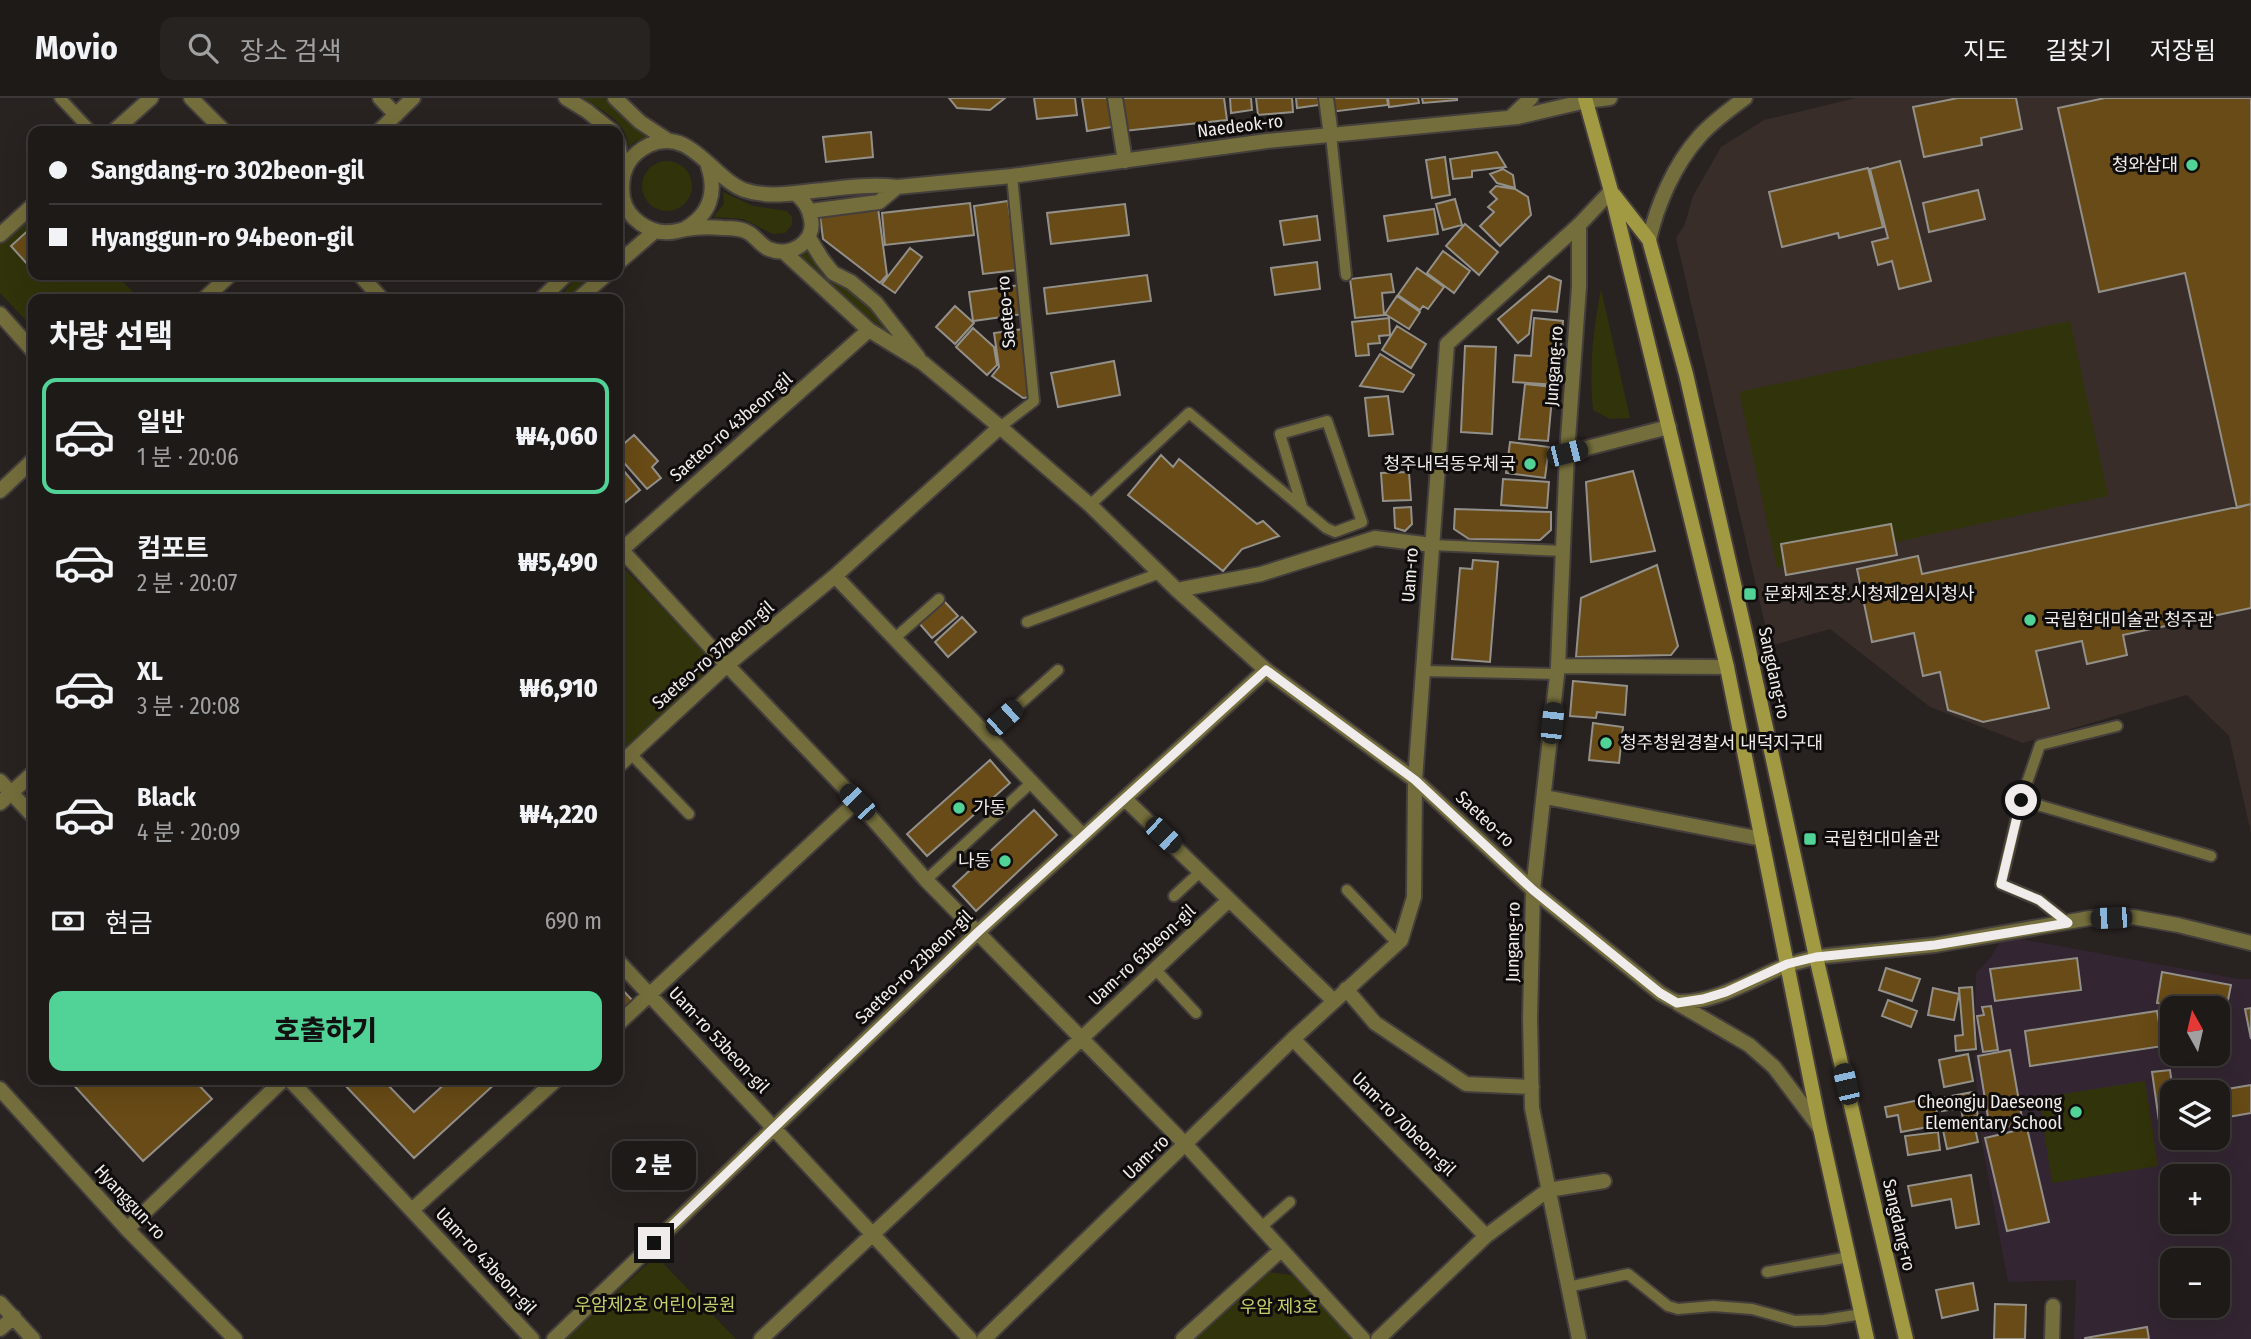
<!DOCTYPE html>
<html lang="ko">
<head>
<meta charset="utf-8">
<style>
  body { margin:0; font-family:"Fira Sans Condensed","Noto Sans KR",sans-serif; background:#262321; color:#f1f3f6; height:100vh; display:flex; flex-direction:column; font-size:26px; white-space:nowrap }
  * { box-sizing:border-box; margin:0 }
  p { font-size:23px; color:#a1a1a2 }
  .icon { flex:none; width:38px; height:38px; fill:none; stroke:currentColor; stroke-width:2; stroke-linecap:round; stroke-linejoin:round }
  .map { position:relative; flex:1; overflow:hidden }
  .side { position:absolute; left:28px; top:196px; width:595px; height:791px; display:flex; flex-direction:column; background:#1e1a18; border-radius:14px; box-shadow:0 7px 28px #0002,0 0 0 2px #3c3837 }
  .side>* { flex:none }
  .banner { position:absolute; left:28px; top:28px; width:595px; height:154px; border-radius:14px; box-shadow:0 7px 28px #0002,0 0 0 2px #3c3837; display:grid; align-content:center; height:154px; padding:0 21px; background:#1e1a18 }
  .needle { width:46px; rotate:352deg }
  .controls { position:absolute; left:2160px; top:898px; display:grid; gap:14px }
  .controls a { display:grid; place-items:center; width:70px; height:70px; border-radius:14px; background:#1e1a18; box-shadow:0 7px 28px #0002,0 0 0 2px #3c3837; font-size:35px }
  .end { position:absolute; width:32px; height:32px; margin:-16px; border:9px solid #f0eceb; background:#111; box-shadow:0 0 0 4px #111 }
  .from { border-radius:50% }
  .bubble { position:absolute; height:49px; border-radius:14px; background:#1e1a18; box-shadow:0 7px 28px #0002,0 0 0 2px #3c3837; font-size:23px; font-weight:800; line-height:49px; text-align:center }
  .car { position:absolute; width:21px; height:42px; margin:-21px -10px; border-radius:9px; box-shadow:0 0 5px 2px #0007; background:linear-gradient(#222 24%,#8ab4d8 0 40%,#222 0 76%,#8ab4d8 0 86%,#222 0) }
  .banner b { display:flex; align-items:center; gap:24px; height:66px; font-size:26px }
  .banner b+b { border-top:2px solid #3c3837 }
  .banner i { width:18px; height:18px; background:#f1f3f6 }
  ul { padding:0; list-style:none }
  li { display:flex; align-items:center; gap:21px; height:116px; margin:0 14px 10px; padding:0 7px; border:4px solid transparent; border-radius:14px }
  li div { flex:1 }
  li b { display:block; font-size:26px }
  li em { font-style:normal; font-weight:800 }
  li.current { border-color:#51d398 }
  li>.icon { width:63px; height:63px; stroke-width:1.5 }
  h2 { padding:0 21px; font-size:32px; line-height:84px }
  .pay { display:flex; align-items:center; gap:18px; height:77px; padding:0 21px; font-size:26px }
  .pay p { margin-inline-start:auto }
  .primary-button { display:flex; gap:14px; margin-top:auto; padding:14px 21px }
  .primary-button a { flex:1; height:80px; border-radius:14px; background:#51d398; color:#111; font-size:28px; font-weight:800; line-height:80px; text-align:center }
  header { display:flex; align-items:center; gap:42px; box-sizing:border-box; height:98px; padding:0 35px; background:#1e1a18; border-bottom:2px solid #3c3837 }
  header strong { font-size:33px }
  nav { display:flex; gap:38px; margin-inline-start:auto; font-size:24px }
  .search { width:490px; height:63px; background:#262321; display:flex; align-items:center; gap:18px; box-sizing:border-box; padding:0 24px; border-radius:14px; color:#a1a1a2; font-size:26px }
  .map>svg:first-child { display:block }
  .built { fill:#382d29 }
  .education { fill:#332632; fill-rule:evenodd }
  .green { fill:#31340a }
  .building { fill:#684b16; stroke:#93908a; stroke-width:2 }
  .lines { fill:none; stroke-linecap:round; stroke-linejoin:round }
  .service-casing { stroke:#443e3c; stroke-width:14 }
  .minor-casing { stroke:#443e3c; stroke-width:18 }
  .tertiary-casing { stroke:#443e3c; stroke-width:18 }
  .secondary-casing { stroke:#443e3c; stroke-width:18 }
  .service { stroke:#746e3c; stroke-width:10 }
  .minor { stroke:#746e3c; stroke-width:14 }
  .tertiary { stroke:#746e3c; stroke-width:14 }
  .secondary { stroke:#a29943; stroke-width:14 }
  .route { stroke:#f0eceb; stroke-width:9 }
  .poi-dot { fill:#51d398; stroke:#0f0c0c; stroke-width:2.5 }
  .labels { text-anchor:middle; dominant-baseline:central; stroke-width:6; stroke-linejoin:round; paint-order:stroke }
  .street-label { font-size:18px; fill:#f0eceb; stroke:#0f0c0c }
  .poi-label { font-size:18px; fill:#f0eceb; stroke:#0f0c0c; text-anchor:start }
  .park-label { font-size:18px; fill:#c6cf68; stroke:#0f0c0c }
</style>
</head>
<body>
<header>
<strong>Movio</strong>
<div class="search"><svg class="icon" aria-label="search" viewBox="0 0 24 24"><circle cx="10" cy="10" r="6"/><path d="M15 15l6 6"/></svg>장소 검색</div>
<nav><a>지도</a><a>길찾기</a><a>저장됨</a></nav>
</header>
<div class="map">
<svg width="2251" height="1241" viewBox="0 0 2251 1241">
  <rect width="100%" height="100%" fill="#282220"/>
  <path class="built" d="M1856 0H2251V735L2229 638 2187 597 2023 645 1930 609 1830 531 1770 548 1676 140 1685 126 1693 98 1721 49 1764 22Z"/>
  <path class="education" d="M2004 838 2239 881H2251V1241H2074L2076 1182 2008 1184 1981 1040 1974 957 1979 954 1975 918 1976 875 1990 860ZM2172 910H2217V956H2172ZM2172 994H2217V1040H2172ZM2172 1078H2217V1124H2172ZM2172 1162H2217V1208H2172Z"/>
  <path class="green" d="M581 0H604L647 40 634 44 629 50C627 23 602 12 581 0Z
    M642 88a25 25 0 1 1 50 0a25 25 0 1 1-50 0Z
    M723 94 753 108 787 113 792 119V127L785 135 773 136 743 121 713 119 724 106Z
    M33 117V177H116L140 201H33V230L0 195V146Z
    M808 150 857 194 886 226 884 231 842 199 796 159 801 158Z
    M579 177H595L568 201H557Z
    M1601 191 1630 320 1610 321 1593 312C1589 270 1593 232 1601 191Z
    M2070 223 2108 398 1777 470 1739 294Z
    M624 470 708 558 711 575 618 662V471Z
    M2145 983 2158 1068 2052 1085 2039 1000Z
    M656 1158 736 1241H568V1239Z
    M1269 1174 1292 1177 1351 1237 1350 1241H1195Z"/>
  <path class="building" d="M949 0H1005L990 12 957 10Z
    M1034 0H1075L1077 17 1037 21Z
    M1082 0H1108L1112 29 1087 33Z
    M1120 0H1224L1227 22 1124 33Z
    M1230 0H1251L1252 12 1231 15Z
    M1256 0H1292L1293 14 1258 17Z
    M1296 0H1318L1319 7 1297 10Z
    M1329 0H1387L1388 7 1330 14Z
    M1388 0H1418L1419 5 1389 9Z
    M1422 0H1457V2L1423 5Z
    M1958 0H2016L2022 31 1981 40 1982 47 1924 59 1913 9Z
    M2105 0H2251V406L2237 410 2185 175 2099 194 2058 10Z
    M871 34 873 59 826 64 823 39Z
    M1497 54 1506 69 1472 73V79L1453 81 1450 61Z
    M1445 59 1450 97 1432 100 1426 62Z
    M1900 63 1931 183 1899 191 1892 163 1878 167 1872 144 1888 140 1870 71Z
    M1868 70 1883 129 1839 140 1838 135 1782 149 1769 94Z
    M1503 71 1513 77 1515 90 1497 85 1490 76Z
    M1496 88 1515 91 1528 99 1531 117 1500 148 1480 128 1494 114 1488 109 1497 101 1490 94Z
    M1978 92 1985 121 1929 134 1923 105Z
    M1455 101 1462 127 1443 132 1436 106Z
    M1008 103 1017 172 983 176 974 108Z
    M970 105 974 137 885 147 882 115Z
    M1125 106 1129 137 1051 146 1047 115Z
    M878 110 887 177 880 185 823 141 820 118Z
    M1434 111 1438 136 1388 143 1384 118Z
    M1317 118 1320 142 1284 147 1280 123Z
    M1465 126 1498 154 1479 177 1446 148Z
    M33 128V164L29 168 11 148Z
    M910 150 922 159 895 195 882 186Z
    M1443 153 1470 173 1454 195 1427 175Z
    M1317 164 1320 191 1275 197 1271 170Z
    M1417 170 1444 189 1428 211 1423 208 1420 212 1398 197Z
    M1391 176 1394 194 1382 195 1384 217 1355 220 1350 181Z
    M1147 177 1151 203 1047 216 1044 190Z
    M1549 178 1561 183 1557 214 1532 212 1529 236 1518 245 1498 221Z
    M1019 187 1023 216 973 223 969 194Z
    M1397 198 1420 214 1409 231 1385 216Z
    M955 208 974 225 955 246 936 229Z
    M1389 220 1390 237 1379 238 1380 245 1368 246 1369 257 1356 258 1352 224Z
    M1534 220 1563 223 1558 287 1513 284 1515 257 1531 258Z
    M1397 228 1426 246 1411 270 1382 252Z
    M973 230 994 249 997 267 987 277 956 249Z
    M1023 231 1032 299 1023 300 992 278 999 269 994 235Z
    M1465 248 1496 249 1492 336 1461 334Z
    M1380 256 1414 277 1403 294 1360 288Z
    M1114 263 1120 297 1058 309 1051 275Z
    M1525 286 1553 289 1548 343 1519 341Z
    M1388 298 1393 336 1369 338 1365 300Z
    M634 337 658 363 652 369 661 380 647 391 618 358V351Z
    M1510 344 1549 349 1545 380 1506 375Z
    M1161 357 1173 369 1179 361 1257 426 1263 423 1279 438 1242 451 1223 473 1128 397Z
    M618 366 640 392 618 410Z
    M1633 373 1655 453 1591 464 1586 384Z
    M1409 374 1411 402 1383 403 1381 375Z
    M1503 381 1549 384 1547 410 1501 407Z
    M2251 406V510L2123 537 2127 557 2087 566 2082 543 2036 553 2049 610 1983 624 1948 612 1940 574 1923 578 1914 535 1872 544 1857 471 1918 458 1922 476Z
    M2251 406V510L2123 537 2127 557 2087 566 2082 543 2036 553 2049 610 1983 624 1948 612 1940 574 1923 578 1914 535 1872 544 1857 471 1918 458 1922 476Z
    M1411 409 1412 426 1405 433 1395 430 1394 410Z
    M1455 411 1551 414V432L1540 442 1469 441 1454 431Z
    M1891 426 1897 457 1786 477 1781 446Z
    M1473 462 1498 464 1490 564 1452 561 1460 470 1472 471Z
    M1657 467 1678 548 1671 557 1576 559 1581 500Z
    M944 503 958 518 932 540 919 525Z
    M962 519 976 534 948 559 935 544Z
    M1573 583 1627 588 1625 617 1597 614 1596 620 1570 618Z
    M1593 625 1623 629 1619 665 1589 662Z
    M990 662 1010 685 927 758 907 736Z
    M1034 712 1057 737 976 813 953 788Z
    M2077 860 2081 892 1995 903 1990 871Z
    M1886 870 1920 881 1912 903 1879 892Z
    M2162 874 2231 887 2227 907 2180 898 2178 909 2157 905Z
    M618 887 633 903 618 917Z
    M1972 889 1976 951 1956 953 1955 938 1963 937 1959 890Z
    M1933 890 1959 896 1954 922 1928 917Z
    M1888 902 1917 913 1911 929 1882 918Z
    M1991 908 1998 952 1983 954 1977 918 1984 917 1982 909Z
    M2251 910V941L2245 911Z
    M2157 913 2163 948 2030 968 2025 933Z
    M2010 952 2023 1026 1990 1032 1978 958Z
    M1968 956 1973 983 1944 989 1939 962Z
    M2170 972 2173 994H2172V1028L2160 1030 2152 974Z
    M69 982H194L212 1001 143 1063Z
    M340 982H383L414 1014 449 982H495L497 984 414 1060Z
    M2251 987V1015L2217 1021V994H2209Z
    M1973 994 1978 1018 1963 1021 1961 1010 1942 1013 1940 1000Z
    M1934 999 1939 1027 1901 1034 1898 1017 1887 1019 1885 1009Z
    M1974 1025 1978 1044 1947 1051 1943 1032Z
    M2027 1030 2049 1124 2007 1133 1985 1040Z
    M1938 1034 1940 1052 1908 1057 1905 1038Z
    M1971 1077 1979 1126 1956 1130 1951 1101 1912 1108 1908 1088Z
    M1973 1185 1978 1212 1942 1220 1936 1192Z
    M1995 1206 2026 1207 2025 1241H1994Z
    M2147 1229 2149 1241H2085V1240Z"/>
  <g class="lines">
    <defs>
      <path id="service" d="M60 0 91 33
        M1331 37 1346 177
        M1000 329 1034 303 1012 78
        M1090 407 1189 315 1326 430 1335 434 1362 424 1327 323 1280 336 1302 409
        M1432 447 1563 453
        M1027 524 1160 475
        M895 540 939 501
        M1422 573 1557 576
        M986 636 1058 572
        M631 656 689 716
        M2021 702 2211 758
        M926 782 1032 684
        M1347 792 1397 845
        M1174 798 1200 774
        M2068 825 2039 802 2001 786 2021 702 2040 647 2117 628
        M1155 871 1196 915
        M1260 1130 1290 1104
        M1767 1174 1849 1159
        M1568 1189 1628 1176 1668 1208 1678 1211 1713 1208 1752 1211 1795 1223 1824 1222 1862 1216"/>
      <path id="minor" d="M191 0 224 33
        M380 0 396 17
        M1115 0 1125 63
        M1326 0 1331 37
        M114 33 151 0
        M379 33 413 0
        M0 137 33 107
        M360 177 382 201
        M204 201 230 177
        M0 216 33 253
        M1567 355 1669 329
        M0 393 33 362
        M618 448 727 567 857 703 926 782 1186 1047 1363 1241
        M618 455 869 232
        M835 478 1083 738
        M1177 492 1261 476 1375 440 1432 447
        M1558 568 1727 569
        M618 668 727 567 835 478 1000 329
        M0 683 33 718
        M1545 699 1762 741
        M1125 701 1334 903
        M618 863 970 1241
        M1787 867 1816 859 1935 847 2090 820 2133 819 2178 827 2251 845
        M1346 891 1375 925 1466 986 1532 989
        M618 926 857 703
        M1293 941 1486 1138
        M290 982 532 1241
        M412 1112 556 982
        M127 1131 283 982
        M0 1205 33 1241
        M0 1231 14 1219
        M554 1241 978 834 1266 572
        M761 1241 1229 802
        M1183 1241 1281 1152
        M1378 1241 1486 1138 1548 1092 1604 1083
        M1579 1241 1532 1010 1530 920 1533 792 1558 568 1567 355 1579 189V127
        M2052 1241 2053 1208"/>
      <path id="tertiary" d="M566 0 587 13 612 33
        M615 0 640 24 669 43
        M1512 18 1531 0
        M618 45 623 75
        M795 95C804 103 809 109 811 121 816 144 790 160 769 151 761 148 756 139 749 135 742 130 731 130 723 130 711 129 697 129 686 131 680 132 675 134 670 134 649 136 627 120 623 100 621 87 622 75 629 64 634 56 641 51 649 47 690 28 711 79 744 92 770 101 797 94 823 92 848 89 873 86 897 89L1012 78 1267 43 1518 19 1586 3 1610 0
        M810 113 879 104 897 89
        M686 130C710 116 717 95 708 68
        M809 140 822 161 833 175 851 184 876 205 918 259
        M1649 142C1657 107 1674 67 1699 39 1712 24 1729 12 1745 0
        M784 154 869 232 923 265 1000 329 1090 407 1177 492 1266 572 1415 682 1533 792 1660 895C1665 898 1673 904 1679 904 1716 905 1754 880 1787 867
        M618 165 655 133
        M541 201 566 177
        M578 201 606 177
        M0 705 33 675
        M1677 905 1749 947 1774 969 1820 1030
        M0 991 127 1131 235 1241
        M984 1241 1293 941 1401 842 1414 799 1415 682 1447 246 1579 127 1611 93"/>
      <path id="secondary" d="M1585 0 1611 93 1727 569 1820 1030 1867 1241
        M1614 97 1649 142 1686 276 1746 538 1816 859 1906 1241"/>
    </defs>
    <use href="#service" class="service-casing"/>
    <use href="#minor" class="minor-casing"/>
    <use href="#tertiary" class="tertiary-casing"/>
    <use href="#secondary" class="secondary-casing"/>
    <use href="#service" class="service"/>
    <use href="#minor" class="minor"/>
    <use href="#tertiary" class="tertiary"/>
    <use href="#secondary" class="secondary"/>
  </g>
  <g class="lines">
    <path class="route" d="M654 1145 978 834 1266 572 1415 682 1533 792 1660 895 1677 905 1703 901 1726 894 1787 866 1816 859 1935 847 2068 825 2039 802 2001 786 2021 702"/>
  </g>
  <g class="poi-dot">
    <circle cx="2192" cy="67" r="7"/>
    <circle cx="1530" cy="366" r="7"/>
    <rect x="1743" y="489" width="14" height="14" rx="3.5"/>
    <circle cx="2030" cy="522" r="7"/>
    <circle cx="1606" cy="645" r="7"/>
    <circle cx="959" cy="710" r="7"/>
    <rect x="1803" y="734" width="14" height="14" rx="3.5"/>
    <circle cx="1005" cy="763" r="7"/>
    <circle cx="2076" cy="1014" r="7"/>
  </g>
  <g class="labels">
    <g class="street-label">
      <text transform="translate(1240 28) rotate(-7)">Naedeok-ro</text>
      <text transform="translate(1006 214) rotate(-95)">Saeteo-ro</text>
      <text transform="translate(1554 268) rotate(-86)">Jungang-ro</text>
      <text transform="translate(731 329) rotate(-41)">Saeteo-ro 43beon-gil</text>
      <text transform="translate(1410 477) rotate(-86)">Uam-ro</text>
      <text transform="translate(713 557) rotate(-41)">Saeteo-ro 37beon-gil</text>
      <text transform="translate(1774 575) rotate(78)">Sangdang-ro</text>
      <text transform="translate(1485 721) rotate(43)">Saeteo-ro</text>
      <text transform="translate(1513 844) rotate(-89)">Jungang-ro</text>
      <text transform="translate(1142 857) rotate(-43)">Uam-ro 63beon-gil</text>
      <text transform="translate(914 869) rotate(-44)">Saeteo-ro 23beon-gil</text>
      <text transform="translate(719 942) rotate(47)">Uam-ro 53beon-gil</text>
      <text transform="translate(1404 1026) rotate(45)">Uam-ro 70beon-gil</text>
      <text transform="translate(1146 1059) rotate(-44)">Uam-ro</text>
      <text transform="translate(130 1104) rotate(47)">Hyanggun-ro</text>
      <text transform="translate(1899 1127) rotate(77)">Sangdang-ro</text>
      <text transform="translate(486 1163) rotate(47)">Uam-ro 43beon-gil</text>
    </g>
    <g class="poi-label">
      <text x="2178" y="67" text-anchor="end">청와삼대</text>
      <text x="1516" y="366" text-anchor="end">청주내덕동우체국</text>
      <text x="1764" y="496">문화제조창.시청제2임시청사</text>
      <text x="2044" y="522">국립현대미술관 청주관</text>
      <text x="1620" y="645">청주청원경찰서 내덕지구대</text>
      <text x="973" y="710">가동</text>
      <text x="1824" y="741">국립현대미술관</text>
      <text x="991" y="763" text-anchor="end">나동</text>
      <text x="2062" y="1004" text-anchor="end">Cheongju Daeseong<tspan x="2062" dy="21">Elementary School</tspan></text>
    </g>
    <g class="park-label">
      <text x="655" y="1207">우암제2호 어린이공원</text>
      <text x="1279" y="1209">우암 제3호</text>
    </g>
  </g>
</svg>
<div class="controls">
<a><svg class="needle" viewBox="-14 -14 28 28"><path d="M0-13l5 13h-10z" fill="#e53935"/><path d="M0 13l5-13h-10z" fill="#a1a1a2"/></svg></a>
<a><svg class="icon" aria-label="layers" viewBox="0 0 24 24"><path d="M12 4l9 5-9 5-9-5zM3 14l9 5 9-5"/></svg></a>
<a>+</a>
<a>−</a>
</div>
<i class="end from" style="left:2021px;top:702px"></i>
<i class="end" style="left:654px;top:1145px"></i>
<div class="bubble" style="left:612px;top:1043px;width:84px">2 분</div>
<i class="car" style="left:1567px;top:355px;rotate:76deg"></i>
<i class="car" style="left:1004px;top:620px;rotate:48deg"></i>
<i class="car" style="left:1552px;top:625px;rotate:6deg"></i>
<i class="car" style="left:857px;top:704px;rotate:316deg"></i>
<i class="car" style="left:1163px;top:737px;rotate:134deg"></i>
<i class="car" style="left:2111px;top:820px;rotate:268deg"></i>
<i class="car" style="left:1846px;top:986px;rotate:347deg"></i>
<div class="banner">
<b><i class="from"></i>Sangdang-ro 302beon-gil</b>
<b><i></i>Hyanggun-ro 94beon-gil</b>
</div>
<section class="side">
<h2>차량 선택</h2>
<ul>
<li class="current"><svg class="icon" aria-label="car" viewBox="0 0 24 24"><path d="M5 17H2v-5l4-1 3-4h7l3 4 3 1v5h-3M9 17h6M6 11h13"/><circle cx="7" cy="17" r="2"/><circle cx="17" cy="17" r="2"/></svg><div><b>일반</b><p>1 분 · 20:06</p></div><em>₩4,060</em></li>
<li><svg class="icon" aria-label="car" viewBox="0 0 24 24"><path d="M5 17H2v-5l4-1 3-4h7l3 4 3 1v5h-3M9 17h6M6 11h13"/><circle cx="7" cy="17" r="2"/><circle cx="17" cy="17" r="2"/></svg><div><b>컴포트</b><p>2 분 · 20:07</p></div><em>₩5,490</em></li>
<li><svg class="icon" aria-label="car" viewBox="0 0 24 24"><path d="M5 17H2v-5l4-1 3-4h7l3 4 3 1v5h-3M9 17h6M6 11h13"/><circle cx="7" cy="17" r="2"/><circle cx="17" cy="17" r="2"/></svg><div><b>XL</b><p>3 분 · 20:08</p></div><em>₩6,910</em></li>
<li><svg class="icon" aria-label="car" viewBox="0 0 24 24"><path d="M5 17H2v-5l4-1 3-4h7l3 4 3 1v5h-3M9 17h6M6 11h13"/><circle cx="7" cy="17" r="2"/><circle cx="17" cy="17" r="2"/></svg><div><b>Black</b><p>4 분 · 20:09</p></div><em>₩4,220</em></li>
</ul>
<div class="pay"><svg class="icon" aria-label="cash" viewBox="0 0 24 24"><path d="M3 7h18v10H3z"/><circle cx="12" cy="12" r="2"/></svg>현금<p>690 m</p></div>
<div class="primary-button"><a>호출하기</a></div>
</section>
</div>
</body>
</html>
